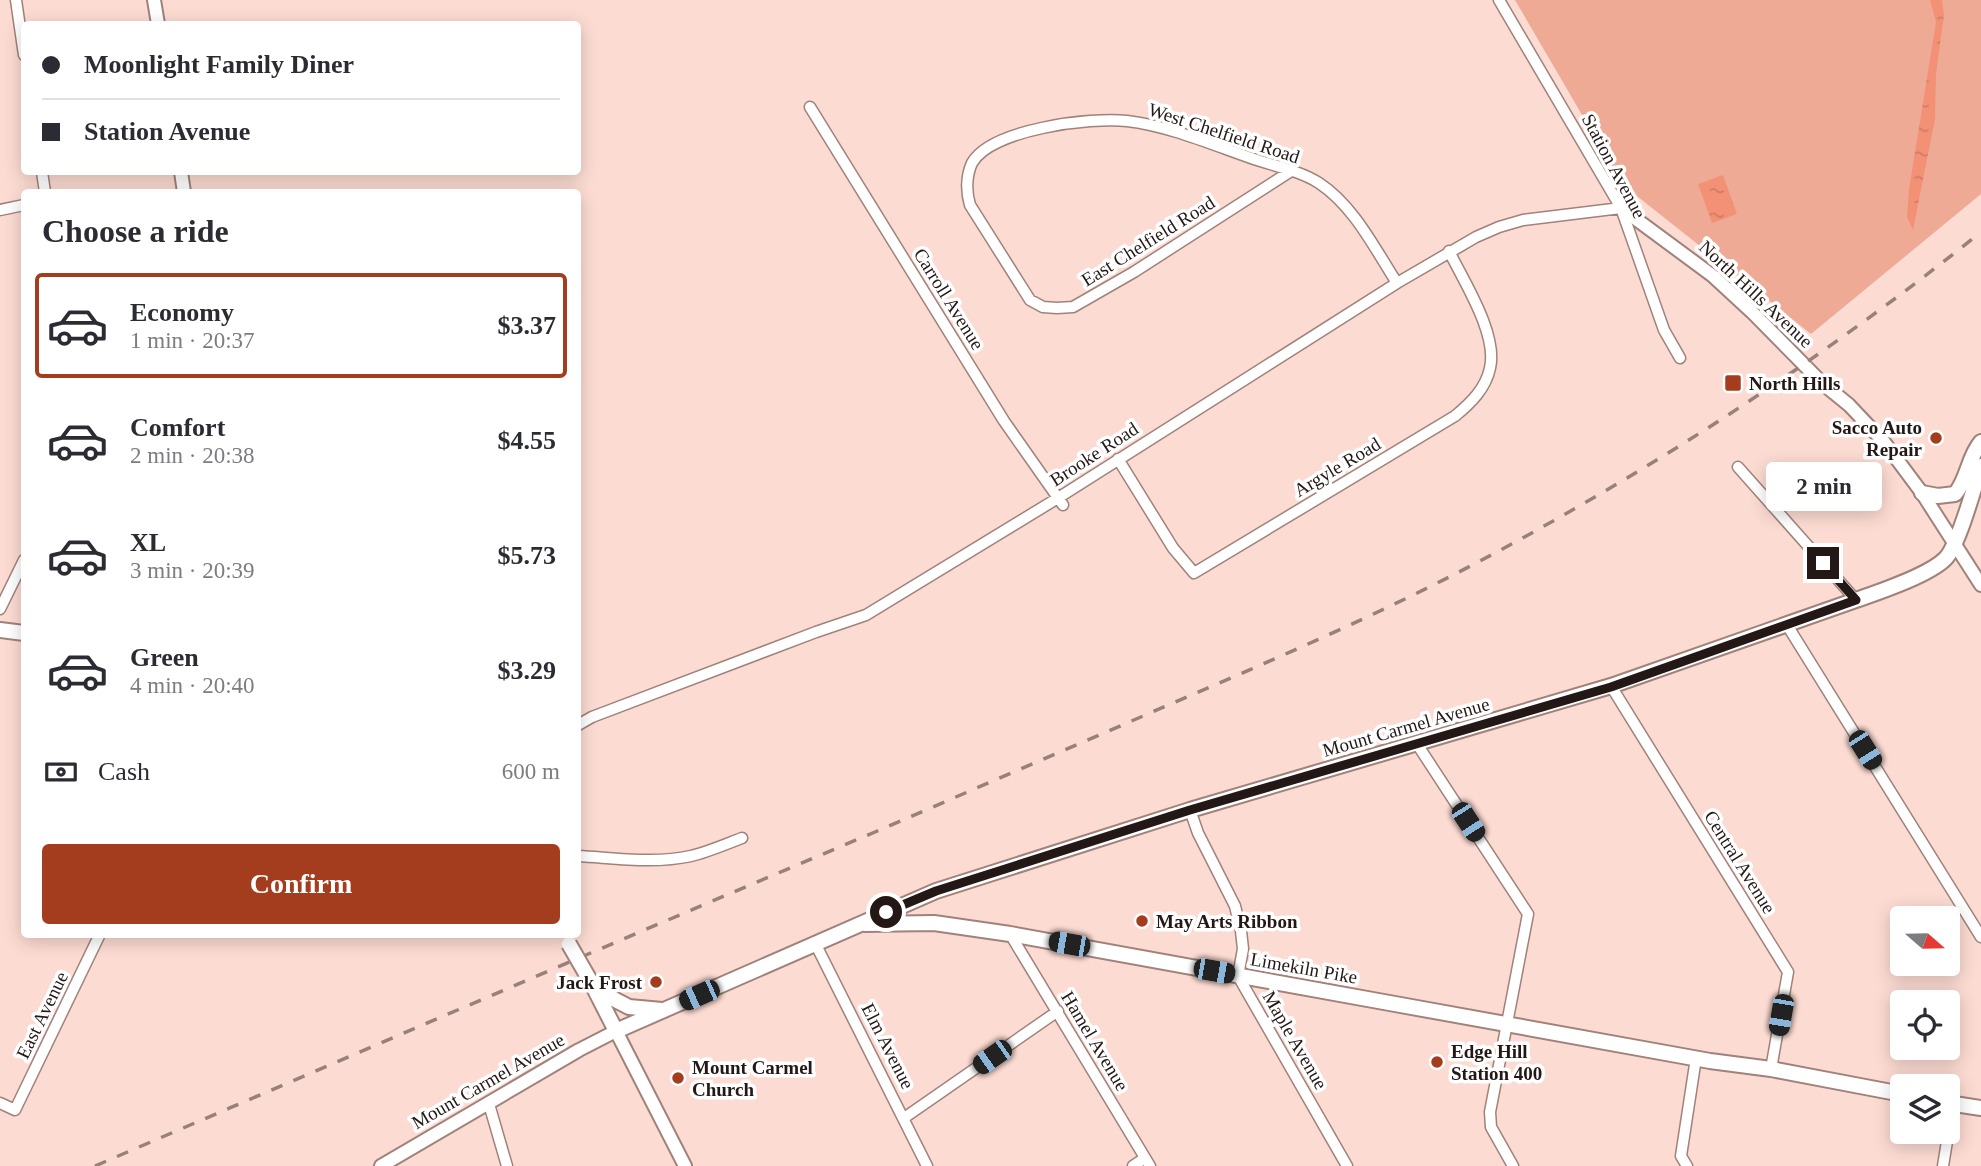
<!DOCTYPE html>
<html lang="en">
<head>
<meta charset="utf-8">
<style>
  body { margin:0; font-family:Georgia,serif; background:#f2f2f3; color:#2b2b33; height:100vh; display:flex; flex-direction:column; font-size:26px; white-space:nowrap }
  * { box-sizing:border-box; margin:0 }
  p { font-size:23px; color:#7c7c81 }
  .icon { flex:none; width:38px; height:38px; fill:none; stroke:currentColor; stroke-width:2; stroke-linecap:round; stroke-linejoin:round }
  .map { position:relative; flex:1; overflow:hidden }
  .sheet { position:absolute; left:21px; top:189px; width:560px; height:749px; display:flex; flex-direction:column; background:#fff; border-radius:7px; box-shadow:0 4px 18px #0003 }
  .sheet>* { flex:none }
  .guide { position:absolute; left:21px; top:21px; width:560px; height:154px; border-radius:7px; box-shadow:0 4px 18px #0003; display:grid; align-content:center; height:154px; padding:0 21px; background:#fff }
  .needle { width:46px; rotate:110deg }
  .tools { position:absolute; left:1890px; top:906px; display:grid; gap:14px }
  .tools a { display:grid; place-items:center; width:70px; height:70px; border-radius:7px; background:#fff; box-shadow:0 4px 18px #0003; font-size:35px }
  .end { position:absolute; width:32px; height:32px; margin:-16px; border:9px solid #231815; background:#fff; box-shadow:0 0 0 4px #fff }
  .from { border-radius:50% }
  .bubble { position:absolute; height:49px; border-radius:7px; background:#fff; box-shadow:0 4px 18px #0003; font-size:23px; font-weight:700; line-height:49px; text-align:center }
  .car { position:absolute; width:21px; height:42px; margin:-21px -10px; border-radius:9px; box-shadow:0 0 5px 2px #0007; background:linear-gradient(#222 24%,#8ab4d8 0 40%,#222 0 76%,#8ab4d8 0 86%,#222 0) }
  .guide b { display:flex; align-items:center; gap:24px; height:66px; font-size:26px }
  .guide b+b { border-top:2px solid #e1e1e2 }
  .guide i { width:18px; height:18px; background:#2b2b33 }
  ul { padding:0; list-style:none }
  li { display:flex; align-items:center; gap:21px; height:105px; margin:0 14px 10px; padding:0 7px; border:4px solid transparent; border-radius:7px }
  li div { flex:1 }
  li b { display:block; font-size:26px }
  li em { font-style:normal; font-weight:700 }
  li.active { border-color:#a43c1e }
  li>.icon { width:63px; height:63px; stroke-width:1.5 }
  h2 { padding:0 21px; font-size:32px; line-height:84px }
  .pay { display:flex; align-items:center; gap:18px; height:77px; padding:0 21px; font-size:26px }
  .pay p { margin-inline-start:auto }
  .button { display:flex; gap:14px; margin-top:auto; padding:14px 21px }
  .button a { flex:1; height:80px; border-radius:7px; background:#a43c1e; color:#fff; font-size:28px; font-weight:700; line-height:80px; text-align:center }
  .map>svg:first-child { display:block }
  .grass { fill:#efaa96 }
  .water { fill:url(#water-ripples) }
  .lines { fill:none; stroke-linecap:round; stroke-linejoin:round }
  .minor-casing { stroke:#a0827a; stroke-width:13 }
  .tertiary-casing { stroke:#a0827a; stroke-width:16 }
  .secondary-casing { stroke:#a0827a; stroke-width:18 }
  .minor { stroke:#fff; stroke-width:10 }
  .tertiary { stroke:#fff; stroke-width:12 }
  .secondary { stroke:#fff; stroke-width:14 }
  .rail { stroke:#98817b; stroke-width:3.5; stroke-dasharray:12 12; stroke-linecap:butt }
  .secondary-bridge-casing { stroke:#a0827a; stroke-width:18; stroke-linecap:butt }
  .secondary-bridge { stroke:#fff; stroke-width:14 }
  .route { stroke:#231815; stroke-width:9 }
  .poi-dot { fill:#a43c1e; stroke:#fff; stroke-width:2.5 }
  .labels { text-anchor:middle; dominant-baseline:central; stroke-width:7; stroke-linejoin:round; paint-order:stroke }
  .street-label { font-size:19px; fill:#231815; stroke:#fff }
  .poi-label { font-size:19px; font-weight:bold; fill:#231815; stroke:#fff; text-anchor:start }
</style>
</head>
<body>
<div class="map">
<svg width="1981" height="1166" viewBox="0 0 1981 1166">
  <defs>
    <pattern id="water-ripples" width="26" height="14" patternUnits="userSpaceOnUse" patternTransform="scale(1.75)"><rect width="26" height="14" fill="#f39176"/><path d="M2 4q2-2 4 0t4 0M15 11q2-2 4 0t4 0" fill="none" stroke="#d07c65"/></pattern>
  </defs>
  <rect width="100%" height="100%" fill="#fcdbd2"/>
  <path class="grass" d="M1515 0H1981V194L1811 334 1623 185Z"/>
  <path class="water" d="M1930 0H1942L1944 15 1936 74 1935 119 1913 230 1907 217 1909 189 1936 22Z
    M1723 175 1737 214 1712 223 1698 184Z"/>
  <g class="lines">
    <defs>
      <path id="minor" d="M16 0 24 55
        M1499 0 1621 208 1664 330 1680 358
        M810 107 1004 421 1063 505
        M1291 171 1134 272 1073 307 1057 308 1043 307 1030 300 970 205C966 192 966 176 972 163 991 129 1091 117 1127 121 1170 126 1213 145 1254 159 1275 166 1300 171 1319 183 1354 206 1375 249 1397 283
        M42 172 45 192
        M0 210 24 205
        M1118 459 1173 548 1194 573 1455 416C1471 403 1486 388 1490 368 1498 334 1464 282 1449 251
        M1738 467 1856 600
        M0 609 24 560
        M1787 625 1981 937
        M1611 686 1788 972 1771 1069
        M578 725 592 717 816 632 866 615 1058 498 1397 283 1476 237 1499 227 1523 220 1621 208
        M1417 744 1528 914 1490 1112 1491 1127 1513 1166
        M1190 810 1198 833 1235 906 1241 931 1243 949 1238 976 1347 1166
        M578 856C615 858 654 864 691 856 708 852 726 844 742 838
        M1010 934 1150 1166
        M815 943 927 1166
        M0 1103 15 1110 100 934
        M489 1104 507 1166
        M904 1118 1058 1011
        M1133 1166 1145 1158
        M1687 1166 1681 1156 1696 1058
        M1943 1166 1953 1104"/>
      <path id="tertiary" d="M154 0 158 24
        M181 172 184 192
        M1621 208 1713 276 1752 312 1822 383 1849 405 1884 442 1922 493 1981 585
        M381 1166 579 1050 616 1031 685 1166"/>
      <path id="secondary" d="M1922 493 1938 496 1955 494C1968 479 1968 457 1981 442
        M0 630 24 633
        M865 924 934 923 1010 934 1395 1004 1710 1061 1771 1069 1902 1094
        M592 984 616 1031 936 891 1190 810 1611 686 1856 600C1879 592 1930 575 1946 558 1959 544 1974 487 1981 466
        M596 990 629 1007 662 1010
        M1948 1103 1981 1108"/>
    </defs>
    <use href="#minor" class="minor-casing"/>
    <use href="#tertiary" class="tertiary-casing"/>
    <use href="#secondary" class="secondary-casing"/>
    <use href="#minor" class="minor"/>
    <use href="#tertiary" class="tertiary"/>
    <use href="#secondary" class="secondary"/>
    <path class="rail" d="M95 1166C355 1054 615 942 875 832 979 787 1083 742 1187 697 1291 652 1395 607 1495 553 1666 461 1829 354 1981 232"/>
    <defs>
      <path id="secondary-bridge" d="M569 944 592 984"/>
    </defs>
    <use href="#secondary-bridge" class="secondary-bridge-casing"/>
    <use href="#secondary-bridge" class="secondary-bridge"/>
  </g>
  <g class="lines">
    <path class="route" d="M886 912 936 891 1190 810 1611 687 1856 600 1823 563"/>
  </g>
  <g class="poi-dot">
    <rect x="1724" y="374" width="18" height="18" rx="3.5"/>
    <circle cx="1936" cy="438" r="7"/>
    <circle cx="1142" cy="921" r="7"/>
    <circle cx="656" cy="982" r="7"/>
    <circle cx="1437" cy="1062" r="7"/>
    <circle cx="678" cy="1078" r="7"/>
  </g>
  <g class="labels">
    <g class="street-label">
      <text transform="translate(1224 133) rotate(18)">West Chelfield Road</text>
      <text transform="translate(1614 166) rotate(62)">Station Avenue</text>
      <text transform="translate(1148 241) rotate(-32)">East Chelfield Road</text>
      <text transform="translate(1756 294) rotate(43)">North Hills Avenue</text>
      <text transform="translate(949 299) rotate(58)">Carroll Avenue</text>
      <text transform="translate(1094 454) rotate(-33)">Brooke Road</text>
      <text transform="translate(1337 467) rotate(-31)">Argyle Road</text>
      <text transform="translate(1406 727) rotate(-16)">Mount Carmel Avenue</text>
      <text transform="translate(1740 862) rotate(58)">Central Avenue</text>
      <text transform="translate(1304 968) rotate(10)">Limekiln Pike</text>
      <text transform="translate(42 1015) rotate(-64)">East Avenue</text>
      <text transform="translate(1295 1040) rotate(60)">Maple Avenue</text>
      <text transform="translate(1095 1041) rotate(59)">Hamel Avenue</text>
      <text transform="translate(888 1046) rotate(63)">Elm Avenue</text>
      <text transform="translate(488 1081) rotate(-30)">Mount Carmel Avenue</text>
    </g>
    <g class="poi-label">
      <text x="1749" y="383">North Hills</text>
      <text x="1922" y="427" text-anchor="end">Sacco Auto<tspan x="1922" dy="22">Repair</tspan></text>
      <text x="1156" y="921">May Arts Ribbon</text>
      <text x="642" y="982" text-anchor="end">Jack Frost</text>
      <text x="1451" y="1051">Edge Hill<tspan x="1451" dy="22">Station 400</tspan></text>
      <text x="692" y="1067">Mount Carmel<tspan x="692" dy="22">Church</tspan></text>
    </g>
  </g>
</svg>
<div class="tools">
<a><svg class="needle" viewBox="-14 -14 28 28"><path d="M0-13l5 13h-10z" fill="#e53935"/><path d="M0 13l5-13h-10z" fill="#7c7c81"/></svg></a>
<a><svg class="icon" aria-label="locate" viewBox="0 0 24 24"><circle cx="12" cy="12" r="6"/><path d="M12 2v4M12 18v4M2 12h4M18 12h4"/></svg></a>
<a><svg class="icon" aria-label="layers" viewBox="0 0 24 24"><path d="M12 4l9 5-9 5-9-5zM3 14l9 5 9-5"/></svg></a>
</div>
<i class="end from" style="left:886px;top:912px"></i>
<i class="end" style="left:1823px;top:563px"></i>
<div class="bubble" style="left:1766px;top:462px;width:116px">2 min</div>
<i class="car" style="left:1865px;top:750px;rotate:148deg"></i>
<i class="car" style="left:1468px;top:822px;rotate:147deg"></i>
<i class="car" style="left:1069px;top:944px;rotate:280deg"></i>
<i class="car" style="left:1214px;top:971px;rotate:100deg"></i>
<i class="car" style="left:699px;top:995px;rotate:246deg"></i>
<i class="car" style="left:1781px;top:1015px;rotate:190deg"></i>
<i class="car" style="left:992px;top:1057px;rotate:235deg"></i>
<div class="guide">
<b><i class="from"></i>Moonlight Family Diner</b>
<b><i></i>Station Avenue</b>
</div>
<section class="sheet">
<h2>Choose a ride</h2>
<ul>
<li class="active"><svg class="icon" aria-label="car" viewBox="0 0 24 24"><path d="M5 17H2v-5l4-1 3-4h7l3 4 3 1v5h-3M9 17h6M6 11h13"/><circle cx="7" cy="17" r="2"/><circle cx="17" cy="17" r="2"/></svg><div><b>Economy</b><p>1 min · 20:37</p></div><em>$3.37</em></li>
<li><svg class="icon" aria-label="car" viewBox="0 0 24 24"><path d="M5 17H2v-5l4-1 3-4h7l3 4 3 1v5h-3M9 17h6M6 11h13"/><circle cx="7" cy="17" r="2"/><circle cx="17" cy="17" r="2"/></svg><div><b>Comfort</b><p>2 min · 20:38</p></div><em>$4.55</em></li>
<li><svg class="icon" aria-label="car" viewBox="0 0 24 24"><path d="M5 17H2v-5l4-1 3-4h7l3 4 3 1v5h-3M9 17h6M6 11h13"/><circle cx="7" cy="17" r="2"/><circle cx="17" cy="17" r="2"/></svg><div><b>XL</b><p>3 min · 20:39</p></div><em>$5.73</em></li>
<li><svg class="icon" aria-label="car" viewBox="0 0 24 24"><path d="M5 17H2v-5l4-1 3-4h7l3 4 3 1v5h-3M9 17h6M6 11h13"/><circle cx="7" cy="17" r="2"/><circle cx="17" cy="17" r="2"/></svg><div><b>Green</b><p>4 min · 20:40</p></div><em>$3.29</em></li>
</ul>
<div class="pay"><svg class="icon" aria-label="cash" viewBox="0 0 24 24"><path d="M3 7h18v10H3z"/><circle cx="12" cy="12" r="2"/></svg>Cash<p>600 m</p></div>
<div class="button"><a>Confirm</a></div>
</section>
</div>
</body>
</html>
